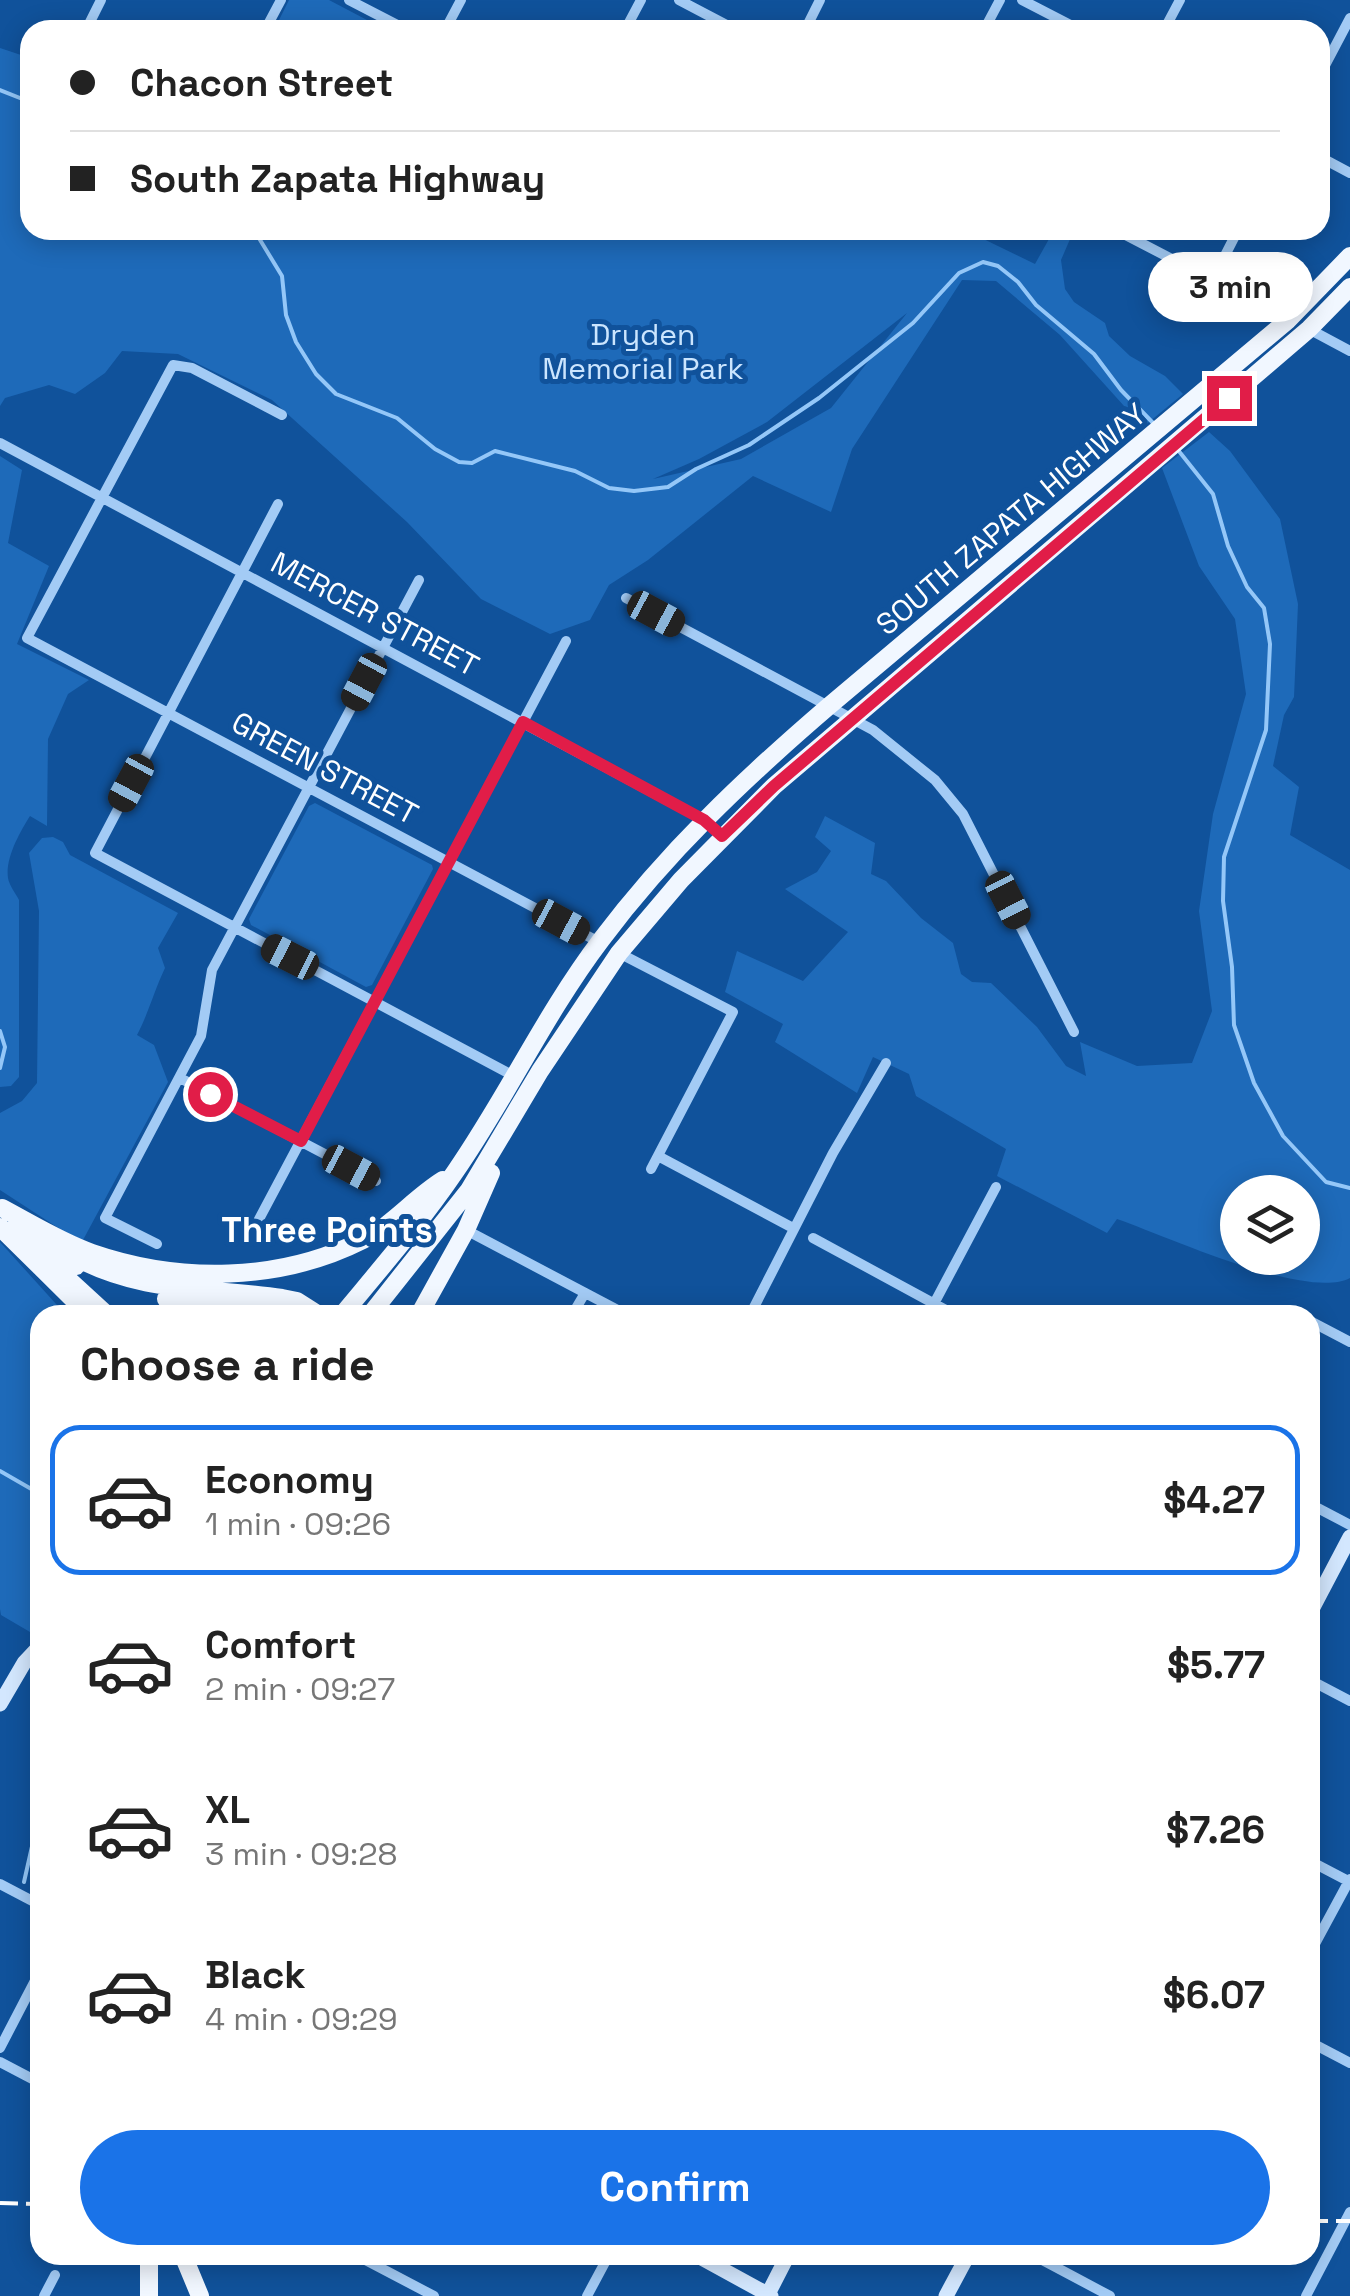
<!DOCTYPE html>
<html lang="en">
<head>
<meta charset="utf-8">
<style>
  body { margin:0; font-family:"Space Grotesk",sans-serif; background:#f6f6f6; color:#222; height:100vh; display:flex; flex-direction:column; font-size:38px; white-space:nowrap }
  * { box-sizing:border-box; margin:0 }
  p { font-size:32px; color:#767676 }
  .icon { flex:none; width:55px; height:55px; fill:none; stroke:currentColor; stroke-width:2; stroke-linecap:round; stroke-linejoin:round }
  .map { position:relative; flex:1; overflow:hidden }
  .drawer { position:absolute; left:30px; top:1305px; width:1290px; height:960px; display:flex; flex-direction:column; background:#fff; border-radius:30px; box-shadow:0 5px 25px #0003 }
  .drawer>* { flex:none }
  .hud { position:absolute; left:20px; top:20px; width:1310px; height:220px; border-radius:30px; box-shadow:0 5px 25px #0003; display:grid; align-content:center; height:220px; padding:0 50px; background:#fff }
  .tools { position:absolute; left:1220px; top:1175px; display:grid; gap:20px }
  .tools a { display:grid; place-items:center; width:100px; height:100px; border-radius:50%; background:#fff; box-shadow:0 5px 25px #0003; font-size:50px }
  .end { position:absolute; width:45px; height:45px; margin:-22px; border:12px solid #e11d48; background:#fff; box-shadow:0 0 0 5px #fff }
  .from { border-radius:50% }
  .bubble { position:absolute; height:70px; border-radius:35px; background:#fff; box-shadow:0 5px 25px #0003; font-size:32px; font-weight:700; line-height:70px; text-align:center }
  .car { position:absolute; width:30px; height:60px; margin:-30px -15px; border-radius:12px; box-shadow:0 0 8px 2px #0007; background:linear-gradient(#222 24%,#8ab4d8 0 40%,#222 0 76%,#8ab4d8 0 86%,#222 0) }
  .hud b { display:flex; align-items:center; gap:35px; height:95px; font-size:38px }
  .hud b+b { border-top:2px solid #e0e0e0 }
  .hud i { width:25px; height:25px; background:#222 }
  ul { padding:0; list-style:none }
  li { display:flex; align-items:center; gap:30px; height:150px; margin:0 20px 15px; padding:0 30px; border:5px solid transparent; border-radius:30px }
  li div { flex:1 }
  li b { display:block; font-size:38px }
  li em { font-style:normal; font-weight:700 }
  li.active { border-color:#1a73e8 }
  li>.icon { width:90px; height:90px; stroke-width:1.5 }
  h2 { padding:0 50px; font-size:45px; line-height:120px }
  .cta { display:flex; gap:20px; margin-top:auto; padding:20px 50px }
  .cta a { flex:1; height:115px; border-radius:60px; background:#1a73e8; color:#fff; font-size:40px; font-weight:700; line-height:115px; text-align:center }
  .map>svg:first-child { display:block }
  .green { fill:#1e6ab9; fill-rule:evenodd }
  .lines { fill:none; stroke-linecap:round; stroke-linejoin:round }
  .stream { stroke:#94c7f8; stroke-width:4 }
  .street { stroke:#a3cbf5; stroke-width:10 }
  .secondary { stroke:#d3e7fe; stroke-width:15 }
  .primary { stroke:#f1f7ff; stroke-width:18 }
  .rail { stroke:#fff; stroke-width:4; stroke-dasharray:18 8; stroke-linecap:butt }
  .route { stroke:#e11d48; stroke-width:12 }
  .labels { text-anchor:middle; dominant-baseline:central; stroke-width:10; stroke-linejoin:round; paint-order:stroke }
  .park-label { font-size:30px; fill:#cbe5fe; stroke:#10529b }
  .street-label { font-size:30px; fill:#fff; stroke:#10529b }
  .quarter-label { font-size:35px; font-weight:bold; fill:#fff; stroke:#10529b }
</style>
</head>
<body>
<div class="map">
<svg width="1350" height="2296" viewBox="0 0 1350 2296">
  <rect width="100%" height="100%" fill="#10529b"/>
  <path class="green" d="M289 0H329L386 30H274Z
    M0 48 30 58V230H965L1035 264 1054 230H1074L1061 260 1065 289 1074 302 1105 323 1109 336 1130 356 1165 376 1183 394 1143 427 1060 335 996 281 962 280 852 449 831 512 753 476 648 560 609 585 590 620 550 634 481 599 407 522 272 400 178 354 122 351 105 373 75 394 49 385 5 398 0 406ZM907 313 831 408 741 459 653 479 699 459 767 422Z
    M1209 432 1230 451 1280 519 1298 604 1294 697 1284 715 1273 766 1299 787 1290 835 1350 870V1278C1307 1301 1166 1236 1117 1219L1107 1233 997 1176 1006 1149 916 1096 909 1074 873 1057 857 1093 775 1042 783 1024 725 992 737 951 803 981 848 932 785 889 817 872 831 851 815 837 825 816 875 843 871 874 886 881 921 918 953 943 961 974 972 982 991 983 1037 1027 1066 1066 1086 1076 1080 1042 1137 1066 1192 1063 1212 1011 1199 911 1213 814 1246 694 1235 619 1199 566 1162 468ZM1238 1192H1302V1258H1238Z
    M0 456 22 470 8 543 49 566 17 644 89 680 68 694 48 739 47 826 30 816C20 832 5 858 8 878 9 885 16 894 19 900V1077L11 1086 0 1087Z
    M315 803 432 865 433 869 372 985 366 987 251 925 249 919 309 806Z
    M53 837 63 842 70 855 178 913 158 948 165 968C154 991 149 1012 137 1035L154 1045 168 1082 83 1240 63 1231 0 1190V1113L22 1101 37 1083 39 911 29 853 42 838Z
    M0 1242 66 1315H40V1625L30 1632 1 1615 0 1609Z"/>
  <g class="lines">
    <path class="stream" d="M0 90 30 102
      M254 230 282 276 286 315 296 342 316 374 336 394 397 418 435 449 459 462 472 463 495 451 575 471 609 488 634 491 668 487 696 469 749 445 819 398 913 323 959 273 983 262 998 266 1018 282 1036 305 1094 354 1121 390 1155 425
      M1178 450 1213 494 1228 546 1247 587 1264 608 1270 644 1266 730 1224 857 1223 901 1232 967 1234 1025 1254 1083 1283 1136 1326 1182 1350 1188
      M0 1031 5 1047 0 1068
      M0 1471 40 1494
      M24 1882 40 1811"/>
    <path class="street" d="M349 0 407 30
      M679 0 736 30
      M1022 0 1080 30
      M89 24 101 0
      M265 30 281 0
      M445 30 461 0
      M625 30 641 0
      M805 30 820 0
      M984 30 1000 0
      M1164 30 1180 0
      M1320 75 1350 18
      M1320 157 1350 173
      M1116 230 1291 321
      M1212 281 1238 230
      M1307 328 1350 351
      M282 415 192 368 173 365 27 638 599 942
      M0 443 704 820 722 836
      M278 504 95 853 512 1075
      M626 598 873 730 935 780 963 814 1074 1032
      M619 953 733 1012 651 1169
      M180 1078 376 1181
      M658 1156 793 1228
      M466 1230 627 1315
      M813 1238 955 1315
      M248 1240 566 641
      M157 1244 105 1218 201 1036 212 970 419 580
      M572 1315 585 1293
      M750 1315 833 1153 886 1063
      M928 1315 996 1187
      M1288 1315 1291 1311 1299 1315
      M1310 1321 1350 1342
      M1310 1504 1350 1525
      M1310 1680 1350 1701
      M1310 1861 1350 1882
      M0 1884 40 1905
      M1310 1953 1350 1879
      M1310 2042 1350 2063
      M0 2048 40 1971
      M0 2062 40 2083
      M356 2255 434 2296
      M1033 2255 1110 2296
      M44 2296 55 2275
      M587 2296 609 2255
      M1306 2296 1350 2212"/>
    <path class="secondary" d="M1310 1613 1350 1537
      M0 1704 24 1663 40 1646
      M696 2255 771 2296
      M767 2296 788 2255
      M946 2296 968 2255"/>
    <path class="primary" d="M2 1208C32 1224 61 1242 92 1253 179 1283 280 1282 363 1240 394 1224 414 1198 443 1180
      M17 1223 31 1237 76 1266
      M0 1227 89 1315
      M71 1255C141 1294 206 1287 282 1298L297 1301 319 1315
      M45 1258 107 1315
      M166 1299 270 1308 295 1315
      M342 1315C381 1268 421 1222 455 1172 507 1097 545 1014 601 940 667 852 745 778 829 706L1288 320 1350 256
      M370 1315 469 1190 540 1071 619 953 681 880 774 786 1309 329 1350 287
      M419 1315 466 1230 491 1173
      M149 2255V2296
      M183 2255 200 2296"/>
    <path class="rail" d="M0 2203 40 2204
      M1310 2221H1350"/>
  </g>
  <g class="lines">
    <path class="route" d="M210 1094 301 1141 523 722 704 820 722 836 774 786 1229 398"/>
  </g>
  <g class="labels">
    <g class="park-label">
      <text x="643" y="334">Dryden<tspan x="643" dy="34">Memorial Park</tspan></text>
    </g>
    <g class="street-label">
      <text transform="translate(1011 519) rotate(-40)">SOUTH ZAPATA HIGHWAY</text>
      <text transform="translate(375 614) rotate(28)">MERCER STREET</text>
      <text transform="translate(325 768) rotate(28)">GREEN STREET</text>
    </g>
    <g class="quarter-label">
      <text x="327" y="1230">Three Points</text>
    </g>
  </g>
</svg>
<div class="tools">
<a><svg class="icon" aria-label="layers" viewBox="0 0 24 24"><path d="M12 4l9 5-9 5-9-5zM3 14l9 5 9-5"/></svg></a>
</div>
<i class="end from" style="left:210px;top:1094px"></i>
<i class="end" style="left:1229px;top:398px"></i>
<div class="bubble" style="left:1148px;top:252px;width:165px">3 min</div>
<i class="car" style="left:656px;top:614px;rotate:118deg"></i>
<i class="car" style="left:364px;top:682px;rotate:208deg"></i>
<i class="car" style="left:131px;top:783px;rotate:208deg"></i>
<i class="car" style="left:1008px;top:900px;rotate:153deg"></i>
<i class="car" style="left:561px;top:922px;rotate:118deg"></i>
<i class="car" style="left:290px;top:957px;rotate:297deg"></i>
<i class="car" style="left:351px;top:1168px;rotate:118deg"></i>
<div class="hud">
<b><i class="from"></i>Chacon Street</b>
<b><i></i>South Zapata Highway</b>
</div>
<section class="drawer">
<h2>Choose a ride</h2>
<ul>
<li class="active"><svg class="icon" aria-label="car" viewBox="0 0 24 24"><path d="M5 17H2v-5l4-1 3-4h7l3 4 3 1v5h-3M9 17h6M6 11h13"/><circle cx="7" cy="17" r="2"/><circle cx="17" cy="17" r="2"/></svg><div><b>Economy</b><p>1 min · 09:26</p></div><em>$4.27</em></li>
<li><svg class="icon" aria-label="car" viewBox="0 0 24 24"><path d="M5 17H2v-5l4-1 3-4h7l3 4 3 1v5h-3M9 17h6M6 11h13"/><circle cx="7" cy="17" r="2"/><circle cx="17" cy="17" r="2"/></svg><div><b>Comfort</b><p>2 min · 09:27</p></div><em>$5.77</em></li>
<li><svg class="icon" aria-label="car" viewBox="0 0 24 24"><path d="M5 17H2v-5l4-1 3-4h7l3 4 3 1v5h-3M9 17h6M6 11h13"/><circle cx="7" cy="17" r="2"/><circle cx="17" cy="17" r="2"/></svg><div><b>XL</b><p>3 min · 09:28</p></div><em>$7.26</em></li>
<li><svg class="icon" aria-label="car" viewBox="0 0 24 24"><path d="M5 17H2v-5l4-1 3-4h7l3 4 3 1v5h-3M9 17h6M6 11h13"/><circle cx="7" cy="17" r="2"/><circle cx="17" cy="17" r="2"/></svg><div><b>Black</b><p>4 min · 09:29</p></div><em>$6.07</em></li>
</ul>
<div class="cta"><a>Confirm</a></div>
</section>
</div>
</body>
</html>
